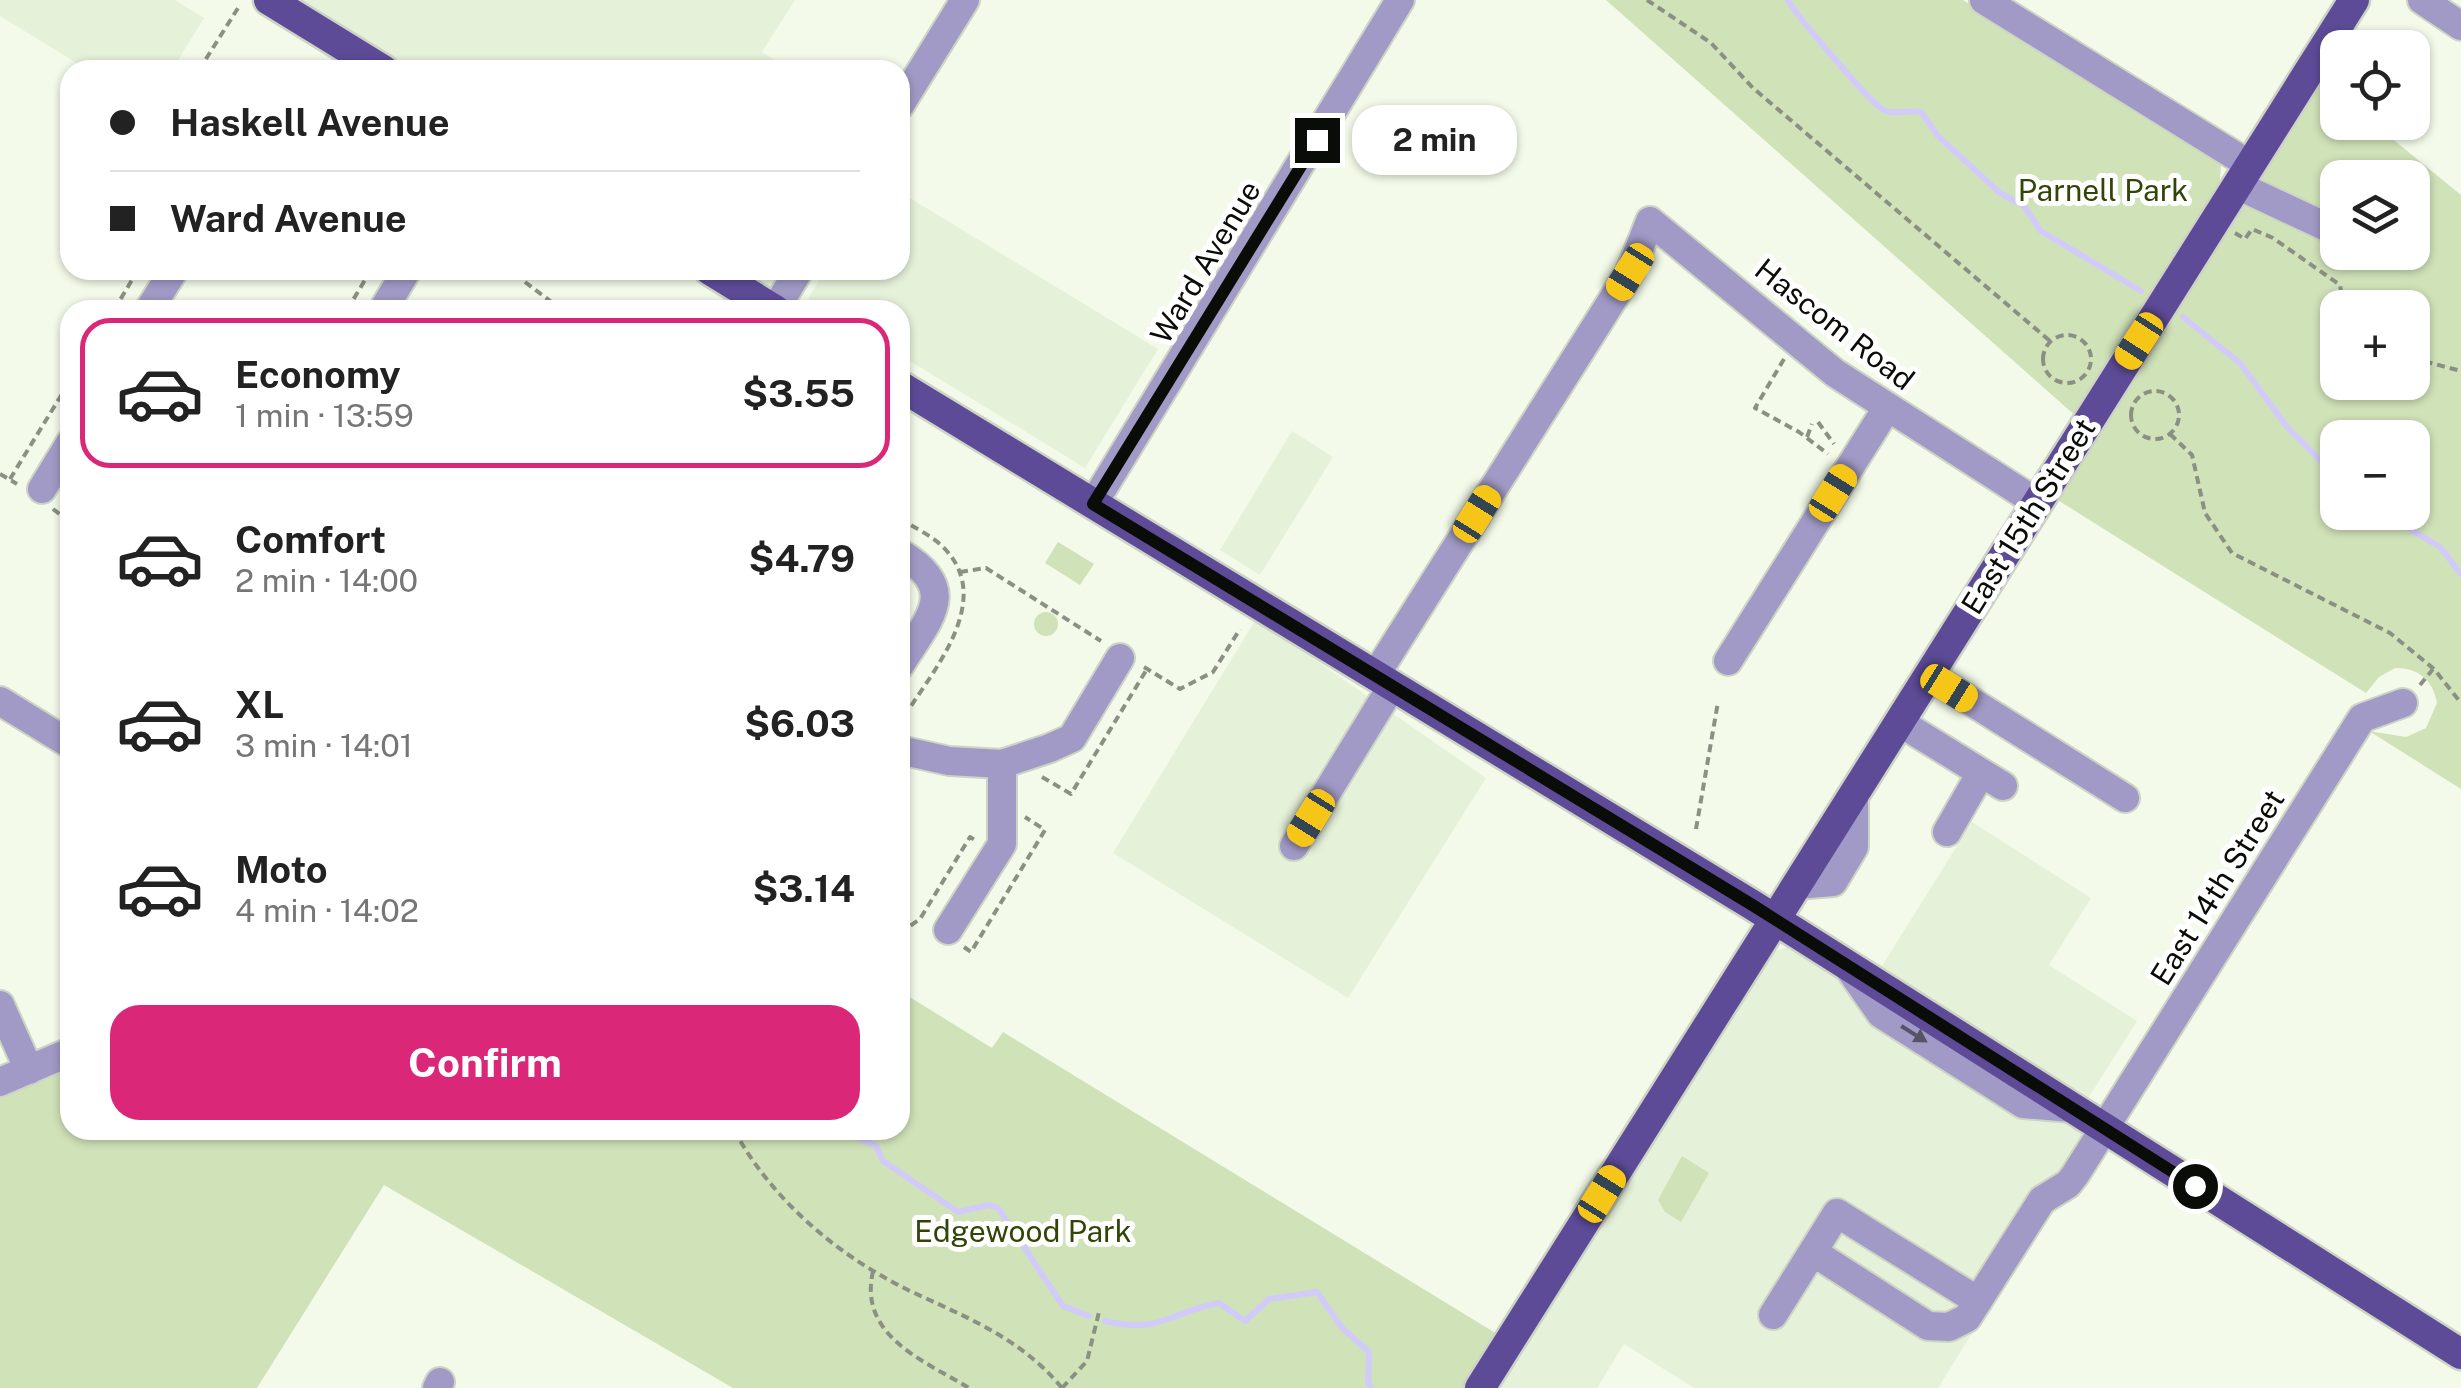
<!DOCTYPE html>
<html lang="en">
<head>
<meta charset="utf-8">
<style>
  body { margin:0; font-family:"Public Sans",sans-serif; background:#f6f6f6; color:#222; height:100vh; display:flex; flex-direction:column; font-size:38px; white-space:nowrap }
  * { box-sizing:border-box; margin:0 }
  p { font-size:32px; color:#767676 }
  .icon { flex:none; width:55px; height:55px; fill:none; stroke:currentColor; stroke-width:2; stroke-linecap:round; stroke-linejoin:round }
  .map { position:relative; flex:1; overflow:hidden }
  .drawer { position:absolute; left:60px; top:300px; width:850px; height:840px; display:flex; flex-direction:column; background:#fff; border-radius:30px; box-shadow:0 2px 8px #0004 }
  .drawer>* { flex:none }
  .hud { position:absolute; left:60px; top:60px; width:850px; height:220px; border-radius:30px; box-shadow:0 2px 8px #0004; display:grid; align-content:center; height:220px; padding:0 50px; background:#fff }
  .tools { position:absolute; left:2320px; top:30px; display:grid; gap:20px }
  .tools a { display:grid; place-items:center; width:110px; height:110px; border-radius:20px; background:#fff; box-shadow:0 2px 8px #0004; font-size:50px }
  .end { position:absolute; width:45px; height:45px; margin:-22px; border:12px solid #0a0c07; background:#fff; box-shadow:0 0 0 5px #fff }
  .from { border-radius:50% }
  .bubble { position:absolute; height:70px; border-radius:30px; background:#fff; box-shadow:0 2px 8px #0004; font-size:32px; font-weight:700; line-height:70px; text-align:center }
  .car { position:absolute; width:30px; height:60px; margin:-30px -15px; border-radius:12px; box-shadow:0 0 8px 2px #0007; background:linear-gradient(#f5c518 24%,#345 0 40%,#f5c518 0 76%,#345 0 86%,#f5c518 0) }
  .hud b { display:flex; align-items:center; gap:35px; height:95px; font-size:38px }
  .hud b+b { border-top:2px solid #e0e0e0 }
  .hud i { width:25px; height:25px; background:#222 }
  ul { padding:18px 0 0; list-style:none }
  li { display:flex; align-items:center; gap:30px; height:150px; margin:0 20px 15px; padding:0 30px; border:5px solid transparent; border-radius:30px }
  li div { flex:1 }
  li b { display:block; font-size:38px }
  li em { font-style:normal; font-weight:700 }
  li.on { border-color:#db2777 }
  li>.icon { width:90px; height:90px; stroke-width:1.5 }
  .primary-button { display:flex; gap:20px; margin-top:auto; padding:20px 50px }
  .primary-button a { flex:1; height:115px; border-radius:30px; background:#db2777; color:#fff; font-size:40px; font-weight:700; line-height:115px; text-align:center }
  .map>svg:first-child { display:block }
  .built { fill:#e6f1d9 }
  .green { fill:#d0e2b8; fill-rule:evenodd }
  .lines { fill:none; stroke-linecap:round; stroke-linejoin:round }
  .stream { stroke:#d2cbfa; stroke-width:6 }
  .minor-casing { stroke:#ced4c5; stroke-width:32 }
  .major-casing { stroke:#ced4c5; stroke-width:35 }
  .path { stroke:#8b9084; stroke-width:4; stroke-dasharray:8 5; stroke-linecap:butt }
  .minor { stroke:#a19ac6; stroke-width:28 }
  .major { stroke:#5d4b98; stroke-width:30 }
  .oneway { fill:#565366 }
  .route { stroke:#0a0c07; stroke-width:12 }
  .labels { text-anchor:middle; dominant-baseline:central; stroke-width:10; stroke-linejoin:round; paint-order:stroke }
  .park-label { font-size:30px; fill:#314606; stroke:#fff }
  .street-label { font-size:30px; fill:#0a0c07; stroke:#fff }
</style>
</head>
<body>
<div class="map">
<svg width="2461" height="1388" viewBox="0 0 2461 1388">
  <rect width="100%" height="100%" fill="#f3fae9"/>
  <path class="built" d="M0 0H175L204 18 172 70H88L0 16Z
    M269 0H795L762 52 790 70H383Z
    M900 192 1158 349 1085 468 900 355V310H826L808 299 825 270H900Z
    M710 270H799L775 310Z
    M1292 431 1333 457 1260 575 1220 550Z
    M1256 619 1486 778 1348 998 1113 853Z
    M1972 822 2091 898 2049 965 2137 1021 2089 1097 1880 969Z
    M1791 946 2094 1138 1938 1388H1694L1624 1344 1597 1388H1495L1769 953Z"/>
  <path class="green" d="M1606 0H1963L2207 150 2221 166 2219 189 2320 80 2337 94 2338 122 2373 123 2461 195V789L2369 731 2406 737 2426 728 2437 703C2433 680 2419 668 2395 668L2379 677 2366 693 2056 499 2096 434ZM2338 178H2412V252H2338ZM2338 308H2412V382H2338ZM2338 438H2412V512H2338Z
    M1058 542 1094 564 1080 585 1045 563Z
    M1034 624a12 12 0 1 1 24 0a12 12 0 1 1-24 0Z
    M900 991 992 1048 1003 1032 1497 1334 1463 1388H733L384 1185 257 1388H0V1095L70 1065V1130H900Z
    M1682 1156 1709 1173 1681 1222 1665 1212 1658 1200Z"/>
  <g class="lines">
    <path class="stream" d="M1788 0C1796 15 1870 102 1882 109 1893 116 1908 109 1921 112L1938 136 2000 193 2024 206 2041 231 2141 291
      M2183 317 2240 363 2287 427 2338 478
      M2381 512 2440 547 2461 574
      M841 1130 876 1146 883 1161 958 1212 988 1205 998 1208 1063 1306 1089 1316
      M1105 1321C1163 1334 1169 1312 1219 1303L1245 1321 1269 1299 1317 1292 1342 1328 1369 1352 1368 1383 1372 1388"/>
    <defs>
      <path id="minor" d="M1984 0 2250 165
        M2422 0 2461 26
        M900 105 965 0
        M2237 185 2335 231 2338 227
        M149 310 174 270
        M383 310 407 270
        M775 310 799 270
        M42 489 70 443
        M1093 504 1400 0
        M900 553C961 589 929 618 900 665
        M1728 661 1887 408
        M1929 675 2125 798
        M1375 676 1630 272 1650 221 1835 373 2036 502
        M0 701 70 744
        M1899 722 2003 786
        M900 750 949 761 1002 764 1050 748 1072 738 1120 658
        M1947 832 1981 773
        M1294 846 1392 686
        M1797 885 1833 882 1854 847V795
        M948 930 1002 844V764
        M1848 967 1881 1014 2023 1104 2071 1108
        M0 1005 29 1070
        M0 1082 70 1052
        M1813 1252 1928 1326 1949 1327 1967 1318 2042 1200 2068 1184 2075 1175 2362 718 2403 703
        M1773 1315 1837 1213 1978 1301
        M437 1388 440 1382"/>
      <path id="major" d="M269 0 383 70
        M710 270 775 310
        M900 386 1754 906 2461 1354
        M1480 1388 2354 0"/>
    </defs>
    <use href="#minor" class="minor-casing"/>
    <use href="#major" class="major-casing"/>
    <path class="path" d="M1647 0 1711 43 1753 88 2050 341
      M199 70 238 8
      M2235 233 2245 239 2252 229 2273 238 2340 285 2344 308
      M525 282 562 310
      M114 310 138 270
      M347 310 371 270
      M2043 359a24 24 0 1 1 48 0a24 24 0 1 1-48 0Z
      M2412 358 2461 371
      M1784 359 1755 408 1799 432 1828 454
      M2131 415a24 24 0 1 1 48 0a24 24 0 1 1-48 0Z
      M1818 422 1834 444
      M2170 434 2192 455 2205 513 2232 553 2390 633 2434 669 2461 703
      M1807 437 1812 424
      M0 474 17 484
      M10 479 70 381
      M53 509 70 522
      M900 519C915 528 933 536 945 549 996 603 929 675 900 723
      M960 572 986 568 1101 641
      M1144 667 1180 689 1213 672 1240 629
      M2420 685 2433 669
      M1042 777 1071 794 1147 669
      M1696 829 1718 702
      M900 933 920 919 970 837 978 842
      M964 947 971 952 1045 830 1025 817
      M734 1130C772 1200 837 1255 908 1290 965 1317 1020 1337 1062 1388
      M873 1271C858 1336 923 1360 969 1388
      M1062 1388 1087 1361 1099 1312"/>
    <use href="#minor" class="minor"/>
    <use href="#major" class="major"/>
  </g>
  <defs><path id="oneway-solid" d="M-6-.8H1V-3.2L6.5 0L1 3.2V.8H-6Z" transform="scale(2.5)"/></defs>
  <use class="oneway" href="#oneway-solid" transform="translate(1914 1034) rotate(32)"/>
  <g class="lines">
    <path class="route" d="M1317 140 1093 504 1754 906 2195 1186"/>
  </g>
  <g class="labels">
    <g class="park-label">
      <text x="2103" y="190">Parnell Park</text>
      <text x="1023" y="1231">Edgewood Park</text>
    </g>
    <g class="street-label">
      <text transform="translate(1205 262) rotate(-59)">Ward Avenue</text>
      <text transform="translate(1835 324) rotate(38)">Hascom Road</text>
      <text transform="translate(2028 516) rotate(-58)">East 15th Street</text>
      <text transform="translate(2217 887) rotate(-58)">East 14th Street</text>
    </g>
  </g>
</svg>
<div class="tools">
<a><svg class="icon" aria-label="locate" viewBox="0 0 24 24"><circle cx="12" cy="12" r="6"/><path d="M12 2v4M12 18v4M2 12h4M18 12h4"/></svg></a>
<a><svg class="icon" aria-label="layers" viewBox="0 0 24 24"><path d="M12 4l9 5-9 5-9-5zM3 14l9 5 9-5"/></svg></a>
<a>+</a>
<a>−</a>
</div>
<i class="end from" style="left:2195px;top:1186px"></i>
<i class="end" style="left:1317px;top:140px"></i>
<div class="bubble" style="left:1352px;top:105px;width:165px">2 min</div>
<i class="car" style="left:1630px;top:272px;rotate:212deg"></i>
<i class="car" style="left:2139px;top:341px;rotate:213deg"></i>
<i class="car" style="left:1833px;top:493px;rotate:32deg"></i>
<i class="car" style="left:1477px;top:514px;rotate:32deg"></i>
<i class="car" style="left:1949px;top:688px;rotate:122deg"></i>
<i class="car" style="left:1311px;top:818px;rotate:212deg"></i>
<i class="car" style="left:1602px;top:1194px;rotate:32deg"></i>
<div class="hud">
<b><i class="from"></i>Haskell Avenue</b>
<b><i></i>Ward Avenue</b>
</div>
<section class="drawer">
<ul>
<li class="on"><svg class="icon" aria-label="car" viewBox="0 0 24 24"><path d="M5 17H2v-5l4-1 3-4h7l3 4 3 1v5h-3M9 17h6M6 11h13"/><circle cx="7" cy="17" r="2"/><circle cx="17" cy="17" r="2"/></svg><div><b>Economy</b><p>1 min · 13:59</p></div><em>$3.55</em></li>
<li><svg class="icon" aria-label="car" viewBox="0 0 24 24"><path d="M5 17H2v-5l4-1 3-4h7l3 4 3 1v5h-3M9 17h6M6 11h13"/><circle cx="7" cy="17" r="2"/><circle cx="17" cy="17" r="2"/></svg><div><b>Comfort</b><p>2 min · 14:00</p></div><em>$4.79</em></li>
<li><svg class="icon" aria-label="car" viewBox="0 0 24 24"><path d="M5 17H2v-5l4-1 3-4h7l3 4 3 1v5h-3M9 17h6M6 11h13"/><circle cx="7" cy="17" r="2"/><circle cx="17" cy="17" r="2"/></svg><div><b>XL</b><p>3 min · 14:01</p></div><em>$6.03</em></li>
<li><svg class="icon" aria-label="car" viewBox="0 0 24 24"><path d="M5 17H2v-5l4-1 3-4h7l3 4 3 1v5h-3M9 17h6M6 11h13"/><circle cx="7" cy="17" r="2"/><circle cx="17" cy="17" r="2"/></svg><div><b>Moto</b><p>4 min · 14:02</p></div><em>$3.14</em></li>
</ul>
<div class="primary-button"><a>Confirm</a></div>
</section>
</div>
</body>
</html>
